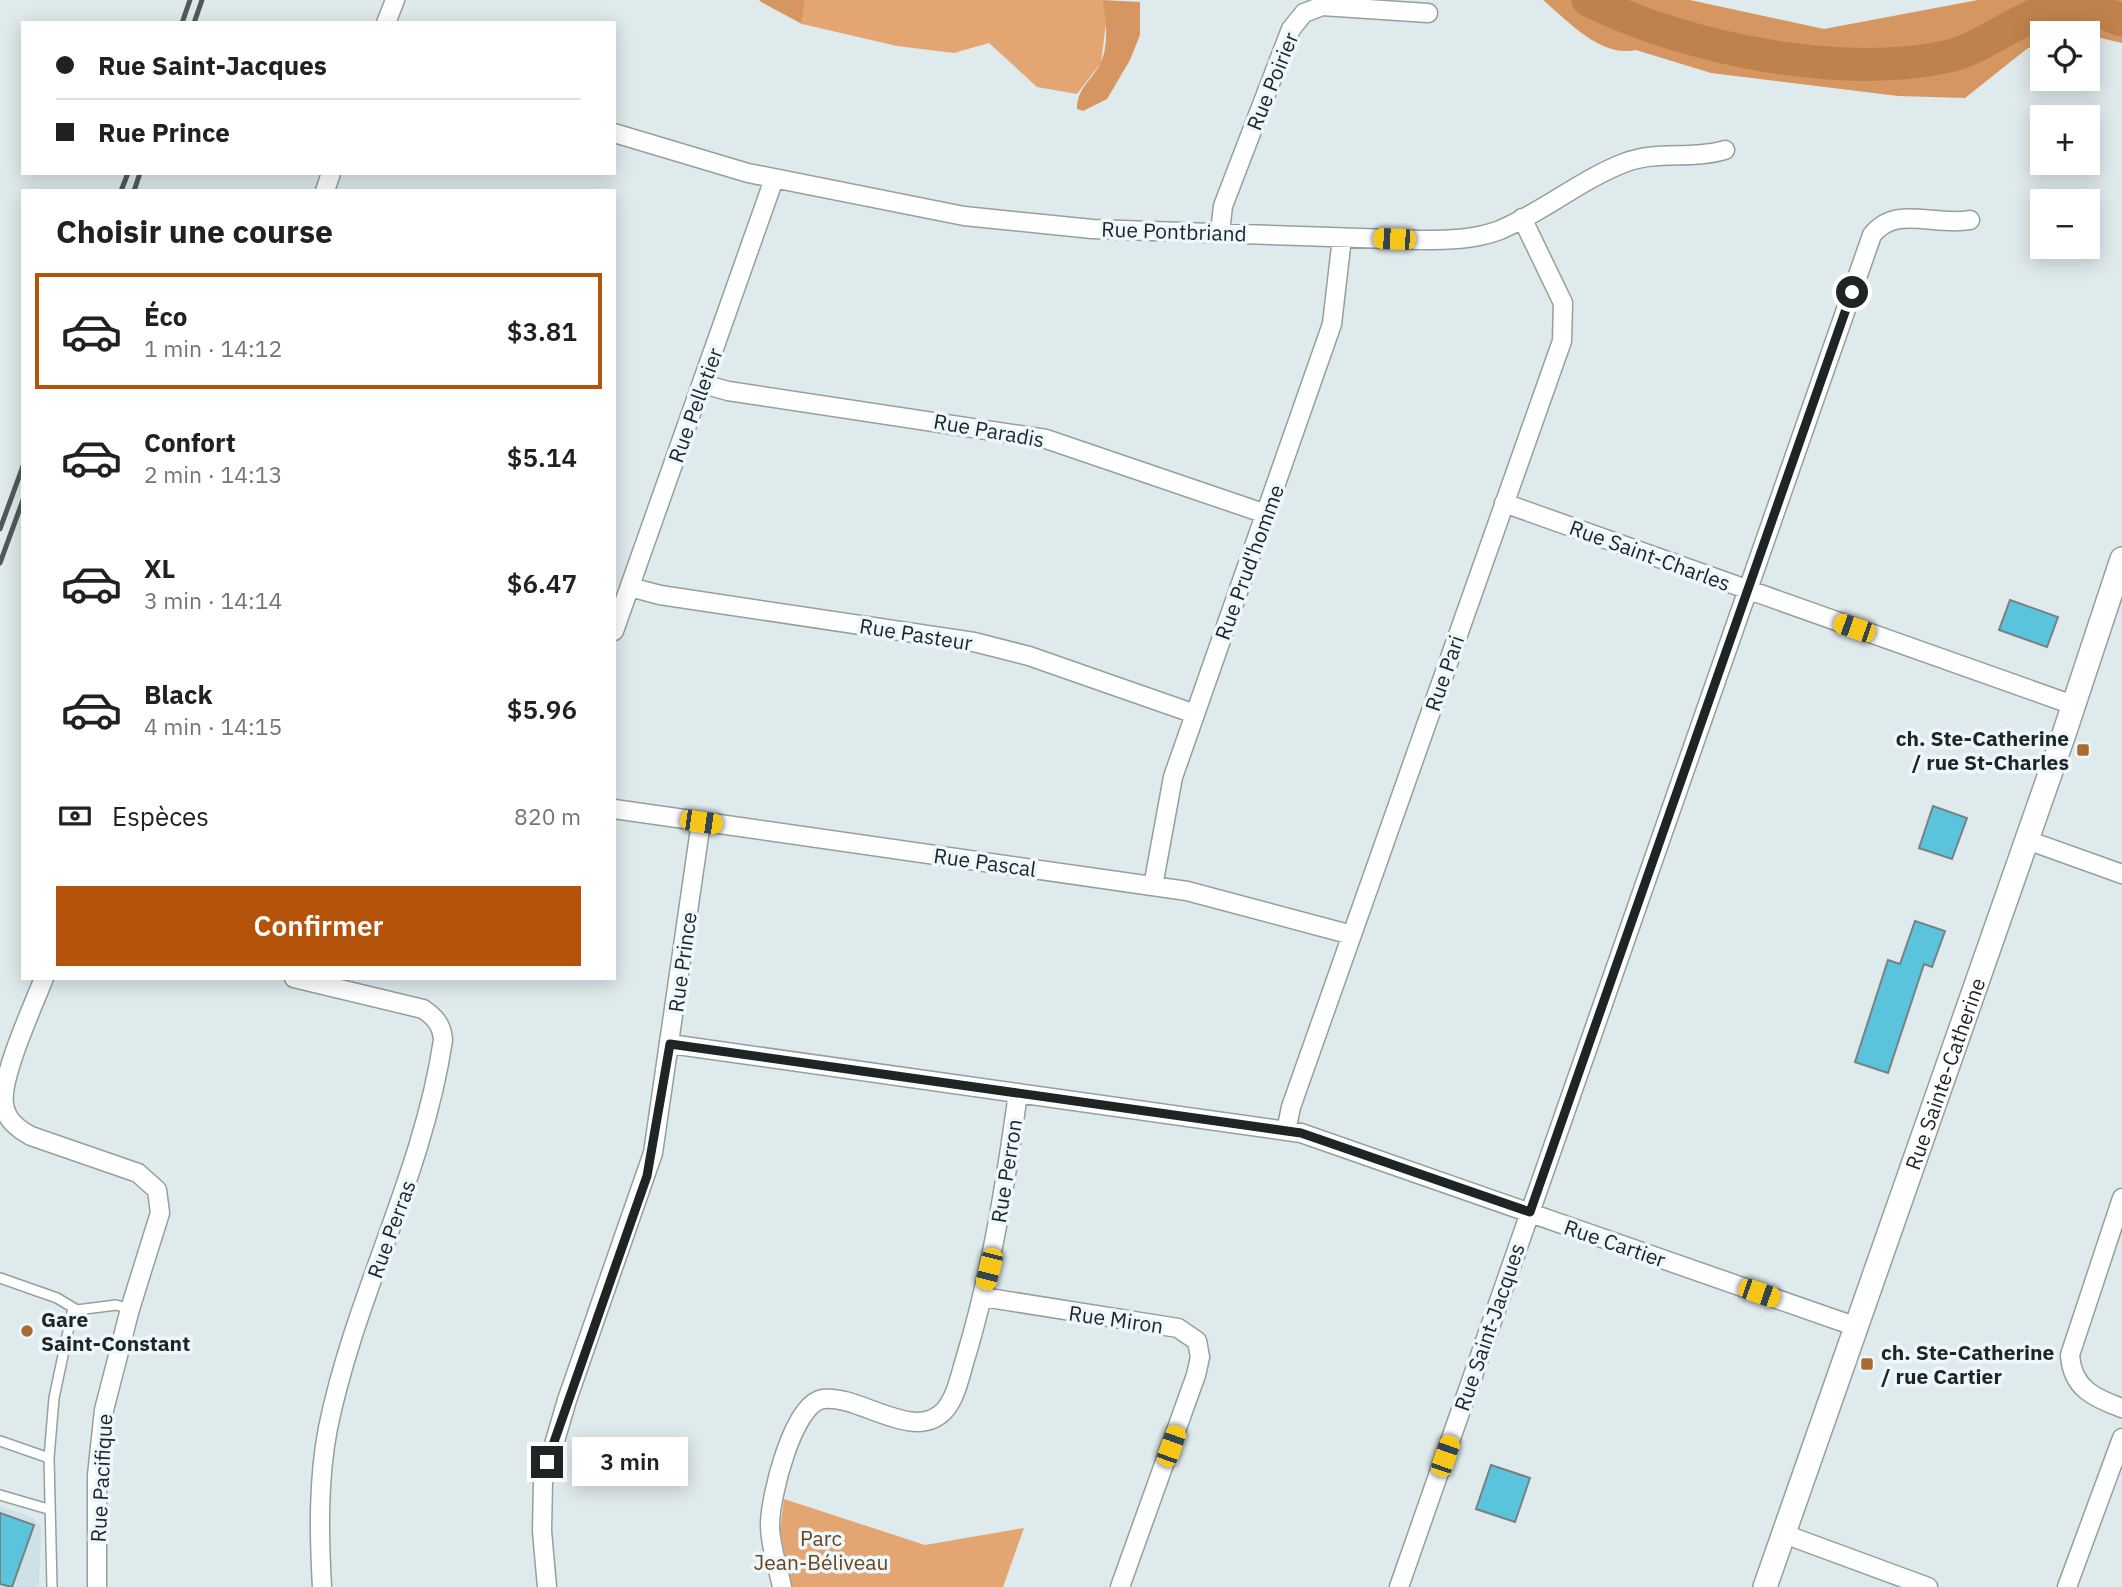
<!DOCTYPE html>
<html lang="fr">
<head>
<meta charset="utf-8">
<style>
  body { margin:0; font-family:"IBM Plex Sans",sans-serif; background:#f6f6f6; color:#202124; height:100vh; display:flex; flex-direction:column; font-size:26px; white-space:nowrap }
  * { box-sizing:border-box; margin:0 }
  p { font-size:23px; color:#757577 }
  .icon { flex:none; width:38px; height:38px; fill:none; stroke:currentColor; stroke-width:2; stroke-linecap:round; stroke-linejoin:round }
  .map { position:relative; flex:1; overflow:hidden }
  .side { position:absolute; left:21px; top:189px; width:595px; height:791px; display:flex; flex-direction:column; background:#fff; border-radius:0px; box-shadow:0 4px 18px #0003 }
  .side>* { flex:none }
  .top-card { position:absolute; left:21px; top:21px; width:595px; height:154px; border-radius:0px; box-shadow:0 4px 18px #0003; display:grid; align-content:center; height:154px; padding:0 35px; background:#fff }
  .fabs { position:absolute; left:2030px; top:21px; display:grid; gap:14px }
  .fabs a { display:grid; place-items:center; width:70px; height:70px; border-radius:0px; background:#fff; box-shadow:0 4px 18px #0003; font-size:35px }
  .end { position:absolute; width:32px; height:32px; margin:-16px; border:9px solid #1f2425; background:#fff; box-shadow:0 0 0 4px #fff }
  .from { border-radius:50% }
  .bubble { position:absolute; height:49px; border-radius:0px; background:#fff; box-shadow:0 4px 18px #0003; font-size:23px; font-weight:600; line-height:49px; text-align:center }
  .car { position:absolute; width:21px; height:42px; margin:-21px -10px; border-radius:9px; box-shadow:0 0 5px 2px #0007; background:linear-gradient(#f5c518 24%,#345 0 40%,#f5c518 0 76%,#345 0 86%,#f5c518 0) }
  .top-card b { display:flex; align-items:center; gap:24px; height:66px; font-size:26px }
  .top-card b+b { border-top:2px solid #e0e0e0 }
  .top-card i { width:18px; height:18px; background:#202124 }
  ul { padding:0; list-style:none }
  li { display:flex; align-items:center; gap:21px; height:116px; margin:0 14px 10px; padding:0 21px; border:4px solid transparent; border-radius:0px }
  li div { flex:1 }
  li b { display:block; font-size:26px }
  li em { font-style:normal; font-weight:600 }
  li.current { border-color:#b45309 }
  li>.icon { width:63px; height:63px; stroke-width:1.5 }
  h2 { padding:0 35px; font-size:32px; line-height:84px }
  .pay { display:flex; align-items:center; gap:18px; height:77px; padding:0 35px; font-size:26px }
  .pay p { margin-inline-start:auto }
  .cta { display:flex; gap:14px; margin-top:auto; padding:14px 35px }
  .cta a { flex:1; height:80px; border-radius:0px; background:#b45309; color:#fff; font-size:28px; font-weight:600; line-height:80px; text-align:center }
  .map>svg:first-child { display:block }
  .built { fill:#cde1e7 }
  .green { fill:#e3a672 }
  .forest { fill:#d59661 }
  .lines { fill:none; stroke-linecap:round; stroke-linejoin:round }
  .river { stroke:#bf824c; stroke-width:33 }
  .building { fill:#5bc4dd; stroke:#778184; stroke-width:2 }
  .service-casing { stroke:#949fa2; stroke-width:12 }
  .minor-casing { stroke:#949fa2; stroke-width:21 }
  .tertiary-casing { stroke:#949fa2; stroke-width:26 }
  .service { stroke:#fff; stroke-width:9 }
  .minor { stroke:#fff; stroke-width:18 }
  .tertiary { stroke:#fff; stroke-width:23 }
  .rail { stroke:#53595b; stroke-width:5 }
  .route { stroke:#1f2425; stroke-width:9 }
  .poi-dot { fill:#a96b31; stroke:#ecf8fb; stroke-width:2.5 }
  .labels { text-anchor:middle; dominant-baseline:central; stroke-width:7; stroke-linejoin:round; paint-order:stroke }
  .street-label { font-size:21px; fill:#1f2425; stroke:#ecf8fb }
  .poi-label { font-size:21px; font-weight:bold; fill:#1f2425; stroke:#ecf8fb; text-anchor:start }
  .park-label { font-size:21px; fill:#6e431b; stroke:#ecf8fb }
</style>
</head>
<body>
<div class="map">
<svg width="2122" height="1587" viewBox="0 0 2122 1587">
  <rect width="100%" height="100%" fill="#dfeaed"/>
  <path class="built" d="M0 1506 32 1517 41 1527 39 1587H0Z"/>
  <path class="green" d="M805 0H1102L1107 15 1101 63 1077 94 1037 87 989 43 954 53 897 46 802 24Z
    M784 1499 925 1545 1024 1528 1003 1587H791L780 1530Z"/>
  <path class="forest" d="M759 0H805L802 24 761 2Z
    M1102 0 1140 2V35L1130 60 1107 99 1083 111 1077 109C1077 89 1090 82 1099 66 1109 50 1107 17 1102 0Z
    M1543 0H1690L1824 29 1978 0H2122V43L2075 32 2042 33V43L2028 48 1965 98 1898 96 1711 73 1636 50C1601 58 1568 21 1543 0Z"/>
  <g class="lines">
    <path class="river" d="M1588 0C1687 49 1841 80 1949 56 1993 46 2035 0 2082 7 2095 8 2109 16 2122 20"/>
  </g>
  <path class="building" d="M2010 600 2058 617 2047 647 1999 630Z
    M1933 806 1967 818 1952 859 1919 848Z
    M1915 921 1945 931 1932 967 1924 964 1888 1073 1855 1062 1888 960 1900 964Z
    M1491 1465 1530 1478 1515 1522 1476 1509Z
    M0 1513 34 1525 12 1587 0 1584Z"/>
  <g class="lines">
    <defs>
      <path id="service" d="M0 1278 57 1298 77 1310 116 1305 130 1309
        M0 1441 49 1458
        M0 1495 48 1509
        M52 1587 49 1458 54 1398 73 1308"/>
      <path id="minor" d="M386 23 395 0
        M614 133 748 173 964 216 1092 229 1420 240C1447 240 1474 240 1500 230 1543 212 1580 180 1624 163 1656 150 1692 160 1725 150
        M325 191 331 173
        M1220 232 1223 206 1291 29 1304 13 1322 6 1428 13
        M703 384 728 391 1046 439 1266 514
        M1504 503 2073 705
        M630 587 660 595 974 642 1029 656 1195 714
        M614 631 774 179
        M614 809 1187 891 1352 935
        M2027 840 2122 874
        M1153 886 1173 777 1332 324 1342 238
        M44 978C33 1006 0 1078 4 1104 6 1120 18 1129 31 1136L138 1173 157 1190 160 1213 130 1309 104 1410 97 1475V1587
        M294 978 423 1009C435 1017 442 1025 443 1040 423 1175 355 1295 328 1428 318 1480 319 1534 322 1587
        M670 1044 1301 1133 1857 1327
        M1286 1131 1291 1107 1562 341 1563 303 1522 218
        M2122 1198 2070 1355C2072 1388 2094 1398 2122 1408
        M983 1297 1178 1328 1197 1341 1200 1357 1196 1375 1120 1587
        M1784 1534 1928 1587
        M547 1587 542 1531 543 1482 567 1400 653 1153 701 822
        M782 1587C778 1567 770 1546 770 1525 770 1497 793 1403 823 1399 859 1394 913 1443 944 1411 957 1397 961 1371 967 1353 992 1268 1006 1181 1018 1093
        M1399 1587 1872 235C1896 204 1935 227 1970 220
        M2067 1587 2122 1438"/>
      <g id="tertiary">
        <path id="s1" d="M1765 1587 2064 734 2122 559"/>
      </g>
    </defs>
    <use href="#service" class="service-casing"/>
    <use href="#minor" class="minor-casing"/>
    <use href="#tertiary" class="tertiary-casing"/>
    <use href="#service" class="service"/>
    <use href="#minor" class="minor"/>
    <use href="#tertiary" class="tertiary"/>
    <path class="rail" d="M182 23 190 0
      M194 23 202 0
      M121 191 128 173
      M134 191 140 173
      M0 529 23 466
      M0 563 23 500"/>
  </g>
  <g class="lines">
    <path class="route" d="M547 1462 647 1176 670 1044 1301 1133 1530 1212 1852 292"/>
  </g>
  <g class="poi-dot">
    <rect x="2076" y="743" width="14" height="14" rx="3.5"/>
    <circle cx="27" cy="1331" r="7"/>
    <rect x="1860" y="1357" width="14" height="14" rx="3.5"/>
  </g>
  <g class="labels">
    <g class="street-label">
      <text transform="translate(1272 81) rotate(-68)">Rue Poirier</text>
      <text transform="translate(1174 231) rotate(2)">Rue Pontbriand</text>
      <text transform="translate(695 405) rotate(-70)">Rue Pelletier</text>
      <text transform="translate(989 430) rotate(10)">Rue Paradis</text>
      <text transform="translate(1650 555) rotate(20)">Rue Saint-Charles</text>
      <text transform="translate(1249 562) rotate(-70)">Rue Prud'homme</text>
      <text transform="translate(916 634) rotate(9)">Rue Pasteur</text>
      <text transform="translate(1444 673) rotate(-71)">Rue Pari</text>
      <text transform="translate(985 862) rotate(8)">Rue Pascal</text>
      <text transform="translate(682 962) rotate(-82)">Rue Prince</text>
      <text stroke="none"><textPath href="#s1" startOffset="544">Rue Sainte-Catherine</textPath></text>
      <text transform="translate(1006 1171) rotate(-81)">Rue Perron</text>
      <text transform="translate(391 1229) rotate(-70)">Rue Perras</text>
      <text transform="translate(1615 1243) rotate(19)">Rue Cartier</text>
      <text transform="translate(1116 1319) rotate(8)">Rue Miron</text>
      <text transform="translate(1489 1327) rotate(-71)">Rue Saint-Jacques</text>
      <text transform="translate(101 1478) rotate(-87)">Rue Pacifique</text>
    </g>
    <g class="poi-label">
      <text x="2069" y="738" text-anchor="end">ch. Ste-Catherine<tspan x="2069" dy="24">/ rue St-Charles</tspan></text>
      <text x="41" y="1319">Gare<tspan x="41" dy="24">Saint-Constant</tspan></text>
      <text x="1881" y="1352">ch. Ste-Catherine<tspan x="1881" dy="24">/ rue Cartier</tspan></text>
    </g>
    <g class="park-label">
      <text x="821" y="1538">Parc<tspan x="821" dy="24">Jean-Béliveau</tspan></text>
    </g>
  </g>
</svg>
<div class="fabs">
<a><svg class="icon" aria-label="locate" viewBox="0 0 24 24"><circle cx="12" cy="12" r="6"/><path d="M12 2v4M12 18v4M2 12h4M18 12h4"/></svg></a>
<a>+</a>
<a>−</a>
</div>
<i class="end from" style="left:1852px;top:292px"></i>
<i class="end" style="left:547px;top:1462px"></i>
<div class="bubble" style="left:572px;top:1437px;width:116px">3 min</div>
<i class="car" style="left:1394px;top:239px;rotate:272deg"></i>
<i class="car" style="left:1854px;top:628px;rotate:289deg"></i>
<i class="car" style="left:701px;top:822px;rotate:98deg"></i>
<i class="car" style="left:989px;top:1269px;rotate:194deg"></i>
<i class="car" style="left:1759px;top:1293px;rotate:109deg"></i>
<i class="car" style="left:1171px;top:1446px;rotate:20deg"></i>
<i class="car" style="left:1445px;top:1456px;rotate:19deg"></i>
<div class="top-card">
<b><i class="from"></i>Rue Saint-Jacques</b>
<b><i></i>Rue Prince</b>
</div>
<section class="side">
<h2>Choisir une course</h2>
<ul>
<li class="current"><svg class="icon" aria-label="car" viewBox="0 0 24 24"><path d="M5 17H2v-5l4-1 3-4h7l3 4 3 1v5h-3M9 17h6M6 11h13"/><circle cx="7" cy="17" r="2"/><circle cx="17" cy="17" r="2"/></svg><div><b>Éco</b><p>1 min · 14:12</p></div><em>$3.81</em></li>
<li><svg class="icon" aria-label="car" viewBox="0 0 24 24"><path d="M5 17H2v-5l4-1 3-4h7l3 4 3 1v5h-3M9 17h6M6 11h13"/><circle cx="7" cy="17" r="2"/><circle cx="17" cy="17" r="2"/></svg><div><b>Confort</b><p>2 min · 14:13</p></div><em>$5.14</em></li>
<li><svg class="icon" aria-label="car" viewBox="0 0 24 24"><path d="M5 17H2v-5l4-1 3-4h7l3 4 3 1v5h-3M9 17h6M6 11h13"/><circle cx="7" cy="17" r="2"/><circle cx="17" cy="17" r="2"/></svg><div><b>XL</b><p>3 min · 14:14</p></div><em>$6.47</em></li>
<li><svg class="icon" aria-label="car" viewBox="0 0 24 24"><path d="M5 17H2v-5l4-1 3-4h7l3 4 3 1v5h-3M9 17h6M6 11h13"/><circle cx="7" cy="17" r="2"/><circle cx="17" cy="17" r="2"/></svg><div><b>Black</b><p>4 min · 14:15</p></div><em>$5.96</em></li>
</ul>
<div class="pay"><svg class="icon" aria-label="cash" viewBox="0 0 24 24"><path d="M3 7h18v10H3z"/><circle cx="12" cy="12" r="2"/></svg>Espèces<p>820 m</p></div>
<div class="cta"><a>Confirmer</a></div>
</section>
</div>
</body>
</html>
